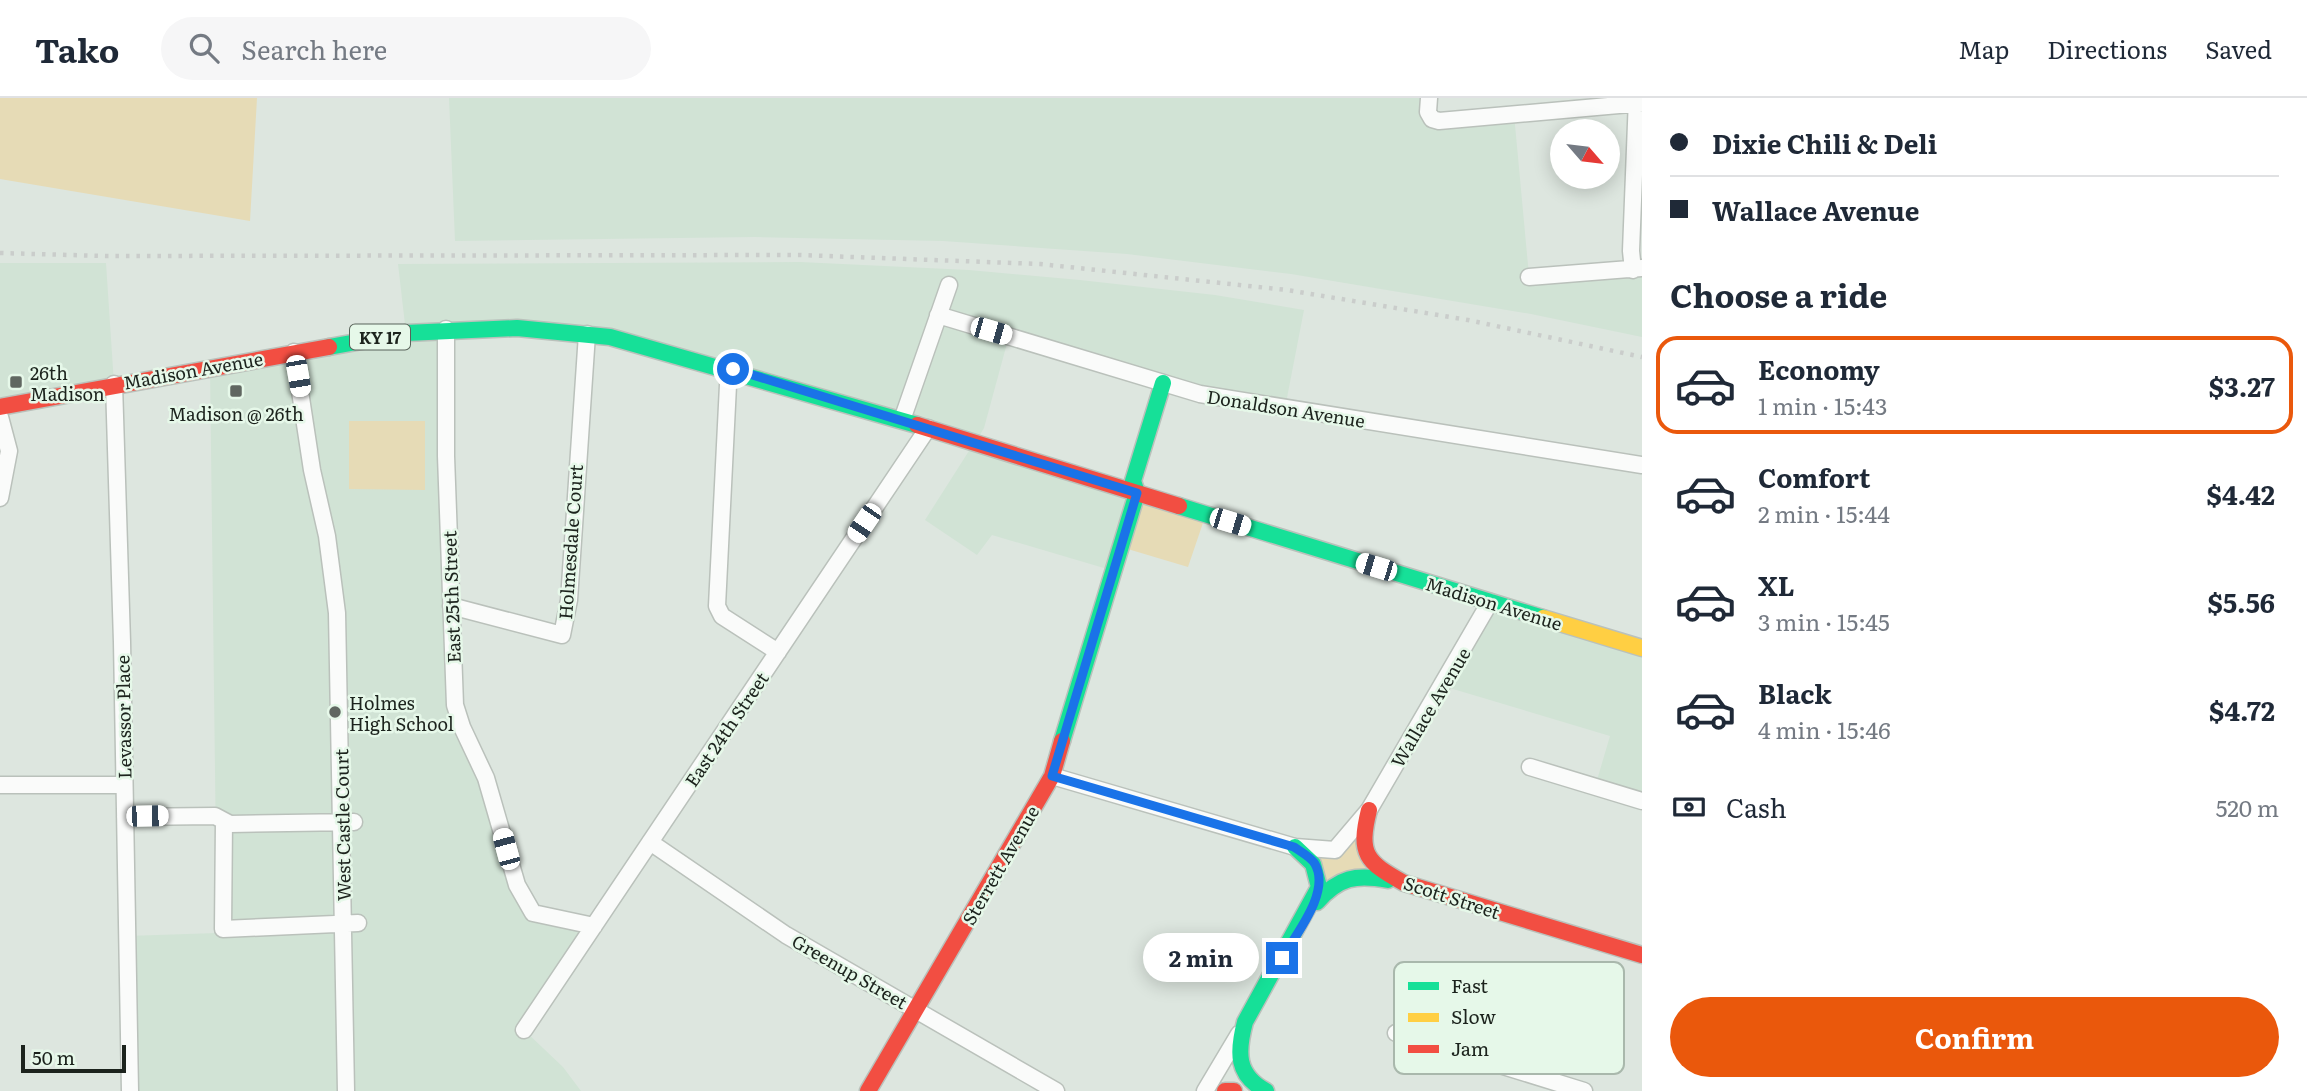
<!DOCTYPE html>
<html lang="en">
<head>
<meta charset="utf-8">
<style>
  body { margin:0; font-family:Literata,serif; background:#f6f6f7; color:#1f2937; height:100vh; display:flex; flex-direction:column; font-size:26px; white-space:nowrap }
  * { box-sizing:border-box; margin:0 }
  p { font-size:23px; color:#747a83 }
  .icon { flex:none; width:38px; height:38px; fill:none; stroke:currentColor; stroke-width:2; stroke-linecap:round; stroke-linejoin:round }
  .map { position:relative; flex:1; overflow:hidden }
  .panel { display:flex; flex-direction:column; background:#fff; width:665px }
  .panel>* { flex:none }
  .guide { display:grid; align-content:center; height:154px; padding:0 28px; background:#fff }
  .needle { width:46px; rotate:118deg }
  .controls { position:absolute; left:1550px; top:21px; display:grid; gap:14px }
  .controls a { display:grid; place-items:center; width:70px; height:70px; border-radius:50%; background:#fff; box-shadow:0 4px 18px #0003; font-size:35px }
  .scale { position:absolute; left:21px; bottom:18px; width:105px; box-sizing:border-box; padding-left:7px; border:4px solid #1c231d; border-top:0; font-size:19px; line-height:24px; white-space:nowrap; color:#1c231d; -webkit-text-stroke:5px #e6f8e9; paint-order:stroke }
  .end { position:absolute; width:32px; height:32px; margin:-16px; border:9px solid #1a73e8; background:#fff; box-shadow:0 0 0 4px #fff }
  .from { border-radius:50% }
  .bubble { position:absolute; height:49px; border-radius:24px; background:#fff; box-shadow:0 4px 18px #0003; font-size:23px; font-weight:700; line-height:49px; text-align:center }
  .car { position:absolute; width:21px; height:42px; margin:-21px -10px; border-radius:9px; box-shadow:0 0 5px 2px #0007; background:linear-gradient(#fff 24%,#345 0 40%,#fff 0 76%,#345 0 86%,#fff 0) }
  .guide b { display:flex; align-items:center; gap:24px; height:66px; font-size:26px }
  .guide b+b { border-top:2px solid #e0e1e3 }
  .guide i { width:18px; height:18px; background:#1f2937 }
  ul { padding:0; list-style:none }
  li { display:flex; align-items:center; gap:21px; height:98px; margin:0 14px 10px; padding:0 14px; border:4px solid transparent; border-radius:21px }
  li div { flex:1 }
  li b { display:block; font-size:26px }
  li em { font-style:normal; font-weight:700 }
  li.current { border-color:#ea580c }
  li>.icon { width:63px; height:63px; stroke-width:1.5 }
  h2 { padding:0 28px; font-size:32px; line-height:84px }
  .pay { display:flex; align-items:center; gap:18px; height:77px; padding:0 28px; font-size:26px }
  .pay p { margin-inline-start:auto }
  .primary-button { display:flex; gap:14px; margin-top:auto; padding:14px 28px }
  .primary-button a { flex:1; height:80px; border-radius:42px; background:#ea580c; color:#fff; font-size:28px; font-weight:700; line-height:80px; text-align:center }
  header { display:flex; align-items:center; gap:42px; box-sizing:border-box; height:98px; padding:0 35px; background:#fff; border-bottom:2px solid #e0e1e3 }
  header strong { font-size:33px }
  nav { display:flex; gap:38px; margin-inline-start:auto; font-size:24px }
  .search { width:490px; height:63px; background:#f6f6f7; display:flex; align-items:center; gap:18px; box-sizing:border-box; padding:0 24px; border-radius:38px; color:#747a83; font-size:26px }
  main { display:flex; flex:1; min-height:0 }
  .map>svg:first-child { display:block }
  .built { fill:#d1e3d5 }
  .green { fill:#e6dbb6 }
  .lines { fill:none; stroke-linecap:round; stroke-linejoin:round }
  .street-casing { stroke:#bac1bb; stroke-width:19 }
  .fast-casing { stroke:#bac1bb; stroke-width:19 }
  .slow-casing { stroke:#bac1bb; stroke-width:19 }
  .jam-casing { stroke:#bac1bb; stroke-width:19 }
  .street { stroke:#fafbfa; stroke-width:16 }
  .fast { stroke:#16e098; stroke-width:16 }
  .slow { stroke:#ffcf43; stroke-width:16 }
  .jam { stroke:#f24e42; stroke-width:16 }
  .rail { stroke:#cacdcb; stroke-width:4.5; stroke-dasharray:3.5 7; stroke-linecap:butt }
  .route { stroke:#1a73e8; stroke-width:9 }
  .poi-dot { fill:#606761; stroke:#e6f8e9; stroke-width:2.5 }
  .labels { text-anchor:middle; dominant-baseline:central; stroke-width:5; stroke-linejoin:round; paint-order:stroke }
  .shield { fill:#e6f8e9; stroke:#59635a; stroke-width:2 }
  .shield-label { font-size:16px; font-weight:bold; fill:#1c231d }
  .street-label { font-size:18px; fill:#1c231d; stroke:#e6f8e9 }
  .poi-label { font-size:18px; fill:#1c231d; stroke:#e6f8e9; text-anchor:start }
  .key { fill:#e6f8e9; stroke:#a9b8ac; stroke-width:2 }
  .key-label { font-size:19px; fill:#1c231d }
</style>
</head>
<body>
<header>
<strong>Tako</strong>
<div class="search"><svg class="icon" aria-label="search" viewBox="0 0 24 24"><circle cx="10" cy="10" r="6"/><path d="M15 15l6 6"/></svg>Search here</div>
<nav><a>Map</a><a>Directions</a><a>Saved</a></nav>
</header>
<main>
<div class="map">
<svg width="1642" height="993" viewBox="0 0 1642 993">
  <rect width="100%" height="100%" fill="#dde6df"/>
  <path class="built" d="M449 0H1429L1432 21 1514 16 1529 178 1642 170V239L1531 216 1291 176 1127 156 943 143 755 139 455 143Z
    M800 164 969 172 1080 182 1215 197 1304 212 1285 310 1200 296 1009 238 984 330 975 345 1137 395 1114 473 992 437 977 457 925 422 974 345 653 248 446 231 455 607 523 803 594 828 524 932 563 969 581 993H130L127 838 217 835 210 269 406 235 398 166Z
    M0 165H106L114 286 0 309Z
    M1490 504 1642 550V703L1595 689 1610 638 1443 588Z"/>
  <path class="green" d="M0 0H257L250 123 0 81Z
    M349 323H425V392L349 391Z
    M1137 395 1206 416 1188 469 1121 449Z
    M1352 735 1369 779 1324 795 1320 752Z"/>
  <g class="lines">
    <defs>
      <path id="street" d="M1429 0 1428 14 1432 21 1439 23 1642 5
        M1633 172 1631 153 1637 0
        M1529 179 1642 170
        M938 217 1200 296 1642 367
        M446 231V358L455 607 462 629 486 680 517 787 533 815 594 828
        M294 254 312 372 327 438 337 515 346 993
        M733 271 728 287 717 508 722 518 778 554
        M114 286 122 544 130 993
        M0 319 9 353 0 400
        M902 322 949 187
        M451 508 562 537 569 502 587 236
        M1530 669 1642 703
        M1052 678 1295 749 1335 752 1369 712 1490 504
        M0 687H124
        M125 719 215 718 230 726 354 724
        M224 723 223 831 358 825
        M650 744 786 837 1056 993
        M524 932 928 330
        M1396 935 1584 993
        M1205 993 1239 936"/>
      <path id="fast" d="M329 249 406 235 517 230 610 239 917 327
        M1179 408 1543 520
        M1062 643 1137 395 1133 383 1163 285
        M1317 804C1339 779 1356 776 1388 782
        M1266 993C1236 977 1237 954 1245 924L1319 789 1313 766 1295 749"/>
      <path id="slow" d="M1543 520 1642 550"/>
      <path id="jam" d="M0 309 329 249
        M917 327 1179 408
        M1369 712C1358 756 1366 764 1404 785L1642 857
        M868 993 1052 678 1062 643
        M1225 993H1234"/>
    </defs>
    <use href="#street" class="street-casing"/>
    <use href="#fast" class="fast-casing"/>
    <use href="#slow" class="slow-casing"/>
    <use href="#jam" class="jam-casing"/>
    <use href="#street" class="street"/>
    <use href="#fast" class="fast"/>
    <use href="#slow" class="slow"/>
    <use href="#jam" class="jam"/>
    <path class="rail" d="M0 155 105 158 800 157 1040 166 1287 192 1468 222 1642 259"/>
  </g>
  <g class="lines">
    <path class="route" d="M733 271 1137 395 1052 678 1294 749C1301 754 1311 759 1315 766 1331 794 1296 836 1282 860"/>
  </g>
  <g class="poi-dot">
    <rect x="9" y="277" width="14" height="14" rx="3.5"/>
    <rect x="229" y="286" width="14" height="14" rx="3.5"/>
    <circle cx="335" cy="614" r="7"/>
  </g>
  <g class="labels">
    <rect class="shield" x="350" y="226.5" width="60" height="25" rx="5"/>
    <g class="shield-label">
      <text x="380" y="239">KY 17</text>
    </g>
    <g class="street-label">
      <text transform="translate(193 272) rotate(-10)">Madison Avenue</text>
      <text transform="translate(1286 310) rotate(9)">Donaldson Avenue</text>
      <text transform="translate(570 444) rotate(-86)">Holmesdale Court</text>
      <text transform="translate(451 499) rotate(-92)">East 25th Street</text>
      <text transform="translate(1494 505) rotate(17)">Madison Avenue</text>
      <text transform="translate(1430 609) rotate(-59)">Wallace Avenue</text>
      <text transform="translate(123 619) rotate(-91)">Levassor Place</text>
      <text transform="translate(726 631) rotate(-56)">East 24th Street</text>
      <text transform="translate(342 727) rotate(-91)">West Castle Court</text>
      <text transform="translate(1000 767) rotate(-60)">Sterrett Avenue</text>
      <text transform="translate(1452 799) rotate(18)">Scott Street</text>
      <text transform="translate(850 873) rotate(30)">Greenup Street</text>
    </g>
    <g class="poi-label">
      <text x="30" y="274">26th<tspan x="30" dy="21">Madison</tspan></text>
      <text x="236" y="315" text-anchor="middle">Madison @ 26th</text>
      <text x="349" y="604">Holmes<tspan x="349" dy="21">High School</tspan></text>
    </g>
  </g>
  <rect x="1394" y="864" width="230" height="112" rx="10" class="key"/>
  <rect x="1408" y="884" width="31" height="8" fill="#16e098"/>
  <rect x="1408" y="915" width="31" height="9" fill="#ffcf43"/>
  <rect x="1408" y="947" width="31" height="8" fill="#f24e42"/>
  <g class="key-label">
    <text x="1451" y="895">Fast</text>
    <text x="1451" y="926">Slow</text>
    <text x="1451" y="958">Jam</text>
  </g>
</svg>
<div class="controls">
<a><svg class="needle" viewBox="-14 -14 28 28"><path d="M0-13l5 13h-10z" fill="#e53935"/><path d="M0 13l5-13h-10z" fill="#747a83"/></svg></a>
</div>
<div class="scale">50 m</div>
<i class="end from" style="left:733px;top:271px"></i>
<i class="end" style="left:1282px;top:860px"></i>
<div class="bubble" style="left:1143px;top:835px;width:116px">2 min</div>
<i class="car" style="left:991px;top:233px;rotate:106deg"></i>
<i class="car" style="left:298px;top:278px;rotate:170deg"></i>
<i class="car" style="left:1230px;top:424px;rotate:107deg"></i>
<i class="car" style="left:864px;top:425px;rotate:214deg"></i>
<i class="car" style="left:1376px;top:469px;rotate:287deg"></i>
<i class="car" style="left:147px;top:718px;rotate:89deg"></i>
<i class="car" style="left:506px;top:751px;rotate:345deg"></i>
</div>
<section class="panel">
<div class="guide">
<b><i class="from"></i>Dixie Chili &amp; Deli</b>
<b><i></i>Wallace Avenue</b>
</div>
<h2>Choose a ride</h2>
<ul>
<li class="current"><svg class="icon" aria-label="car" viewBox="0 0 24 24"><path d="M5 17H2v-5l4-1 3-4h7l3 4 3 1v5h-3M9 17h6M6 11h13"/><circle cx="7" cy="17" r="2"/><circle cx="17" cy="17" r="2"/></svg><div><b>Economy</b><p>1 min · 15:43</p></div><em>$3.27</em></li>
<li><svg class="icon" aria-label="car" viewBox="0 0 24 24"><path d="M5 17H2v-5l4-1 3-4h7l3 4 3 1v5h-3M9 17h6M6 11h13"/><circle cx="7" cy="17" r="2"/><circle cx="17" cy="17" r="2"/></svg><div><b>Comfort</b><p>2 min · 15:44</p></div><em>$4.42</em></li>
<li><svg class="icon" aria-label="car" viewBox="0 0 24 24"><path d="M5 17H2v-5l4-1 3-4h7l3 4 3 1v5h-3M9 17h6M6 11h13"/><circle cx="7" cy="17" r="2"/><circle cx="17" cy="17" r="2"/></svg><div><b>XL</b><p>3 min · 15:45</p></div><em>$5.56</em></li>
<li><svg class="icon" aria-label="car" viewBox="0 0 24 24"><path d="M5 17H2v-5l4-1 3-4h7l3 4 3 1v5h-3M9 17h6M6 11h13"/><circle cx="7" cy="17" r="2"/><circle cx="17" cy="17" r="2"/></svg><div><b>Black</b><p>4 min · 15:46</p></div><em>$4.72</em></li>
</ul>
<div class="pay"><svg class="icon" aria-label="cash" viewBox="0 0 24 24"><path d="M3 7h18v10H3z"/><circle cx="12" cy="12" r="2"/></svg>Cash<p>520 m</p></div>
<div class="primary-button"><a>Confirm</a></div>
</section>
</main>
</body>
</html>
